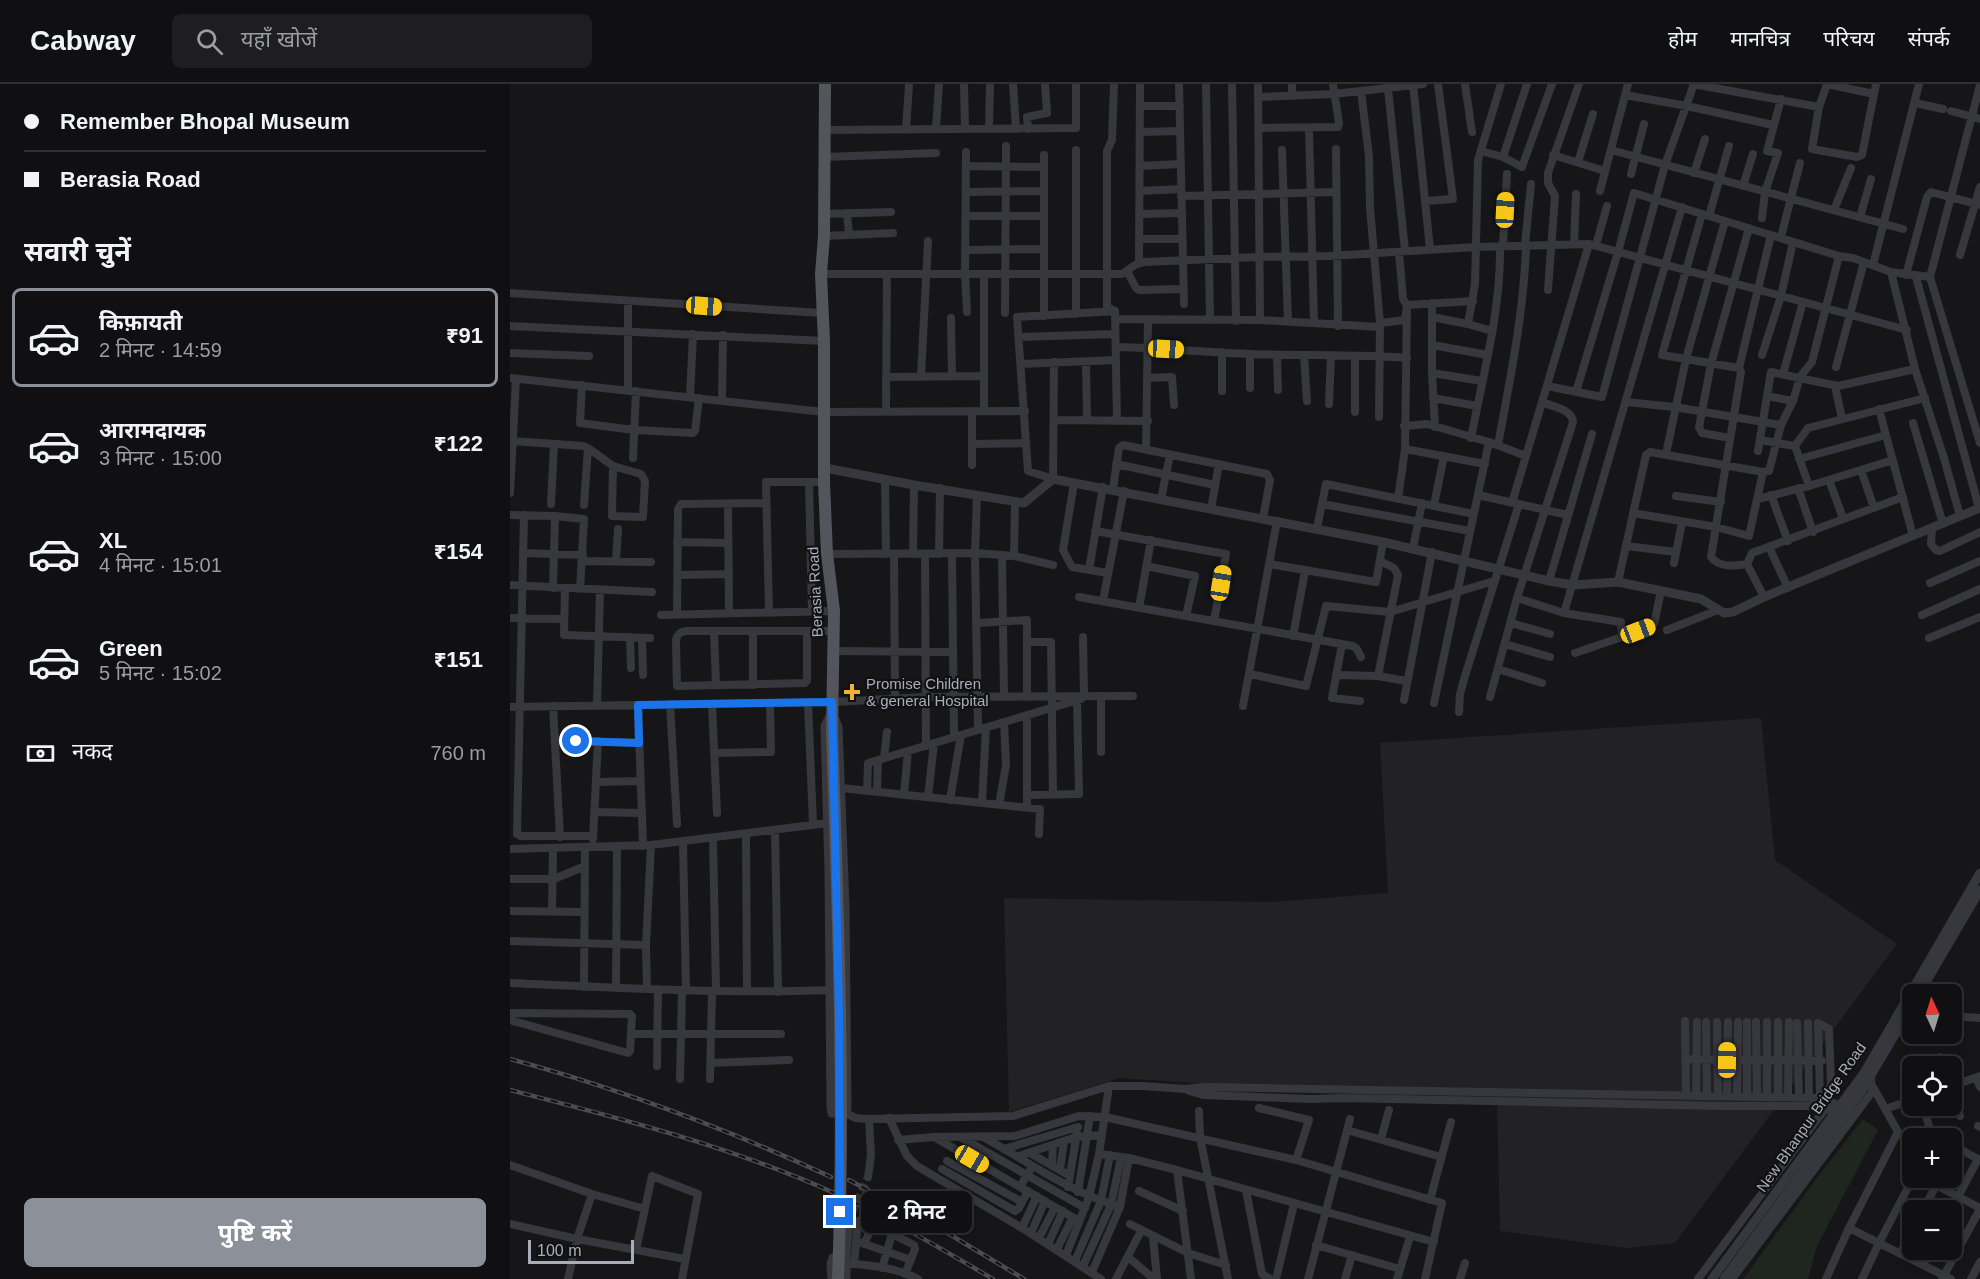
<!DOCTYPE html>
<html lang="hi">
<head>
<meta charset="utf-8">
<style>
  body { margin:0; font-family:Helvetica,"Noto Sans Devanagari",sans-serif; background:#1e1e20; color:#f1f3f6; height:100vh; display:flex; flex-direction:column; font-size:22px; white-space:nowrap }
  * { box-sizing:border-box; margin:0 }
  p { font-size:20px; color:#9c9d9f }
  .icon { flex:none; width:33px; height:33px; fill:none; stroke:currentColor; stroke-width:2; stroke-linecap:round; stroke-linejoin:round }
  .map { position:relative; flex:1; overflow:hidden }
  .details { display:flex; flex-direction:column; background:#101012; width:510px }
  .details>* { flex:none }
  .top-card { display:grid; align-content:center; height:132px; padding:0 24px; background:#101012 }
  .needle { width:39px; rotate:356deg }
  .tools { position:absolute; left:1392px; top:900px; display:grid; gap:12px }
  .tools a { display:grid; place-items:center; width:60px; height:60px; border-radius:9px; background:#101012; box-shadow:0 3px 15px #0003,0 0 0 2px #303032; font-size:30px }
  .scale { position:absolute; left:18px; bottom:15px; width:106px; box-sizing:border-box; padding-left:6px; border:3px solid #a8adb8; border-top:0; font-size:16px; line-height:21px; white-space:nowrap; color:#a8adb8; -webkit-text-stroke:4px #111113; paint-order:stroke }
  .end { position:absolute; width:27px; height:27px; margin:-14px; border:8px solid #1a73e8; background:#fff; box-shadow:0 0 0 3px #fff }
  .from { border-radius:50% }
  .bubble { position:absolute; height:42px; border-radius:9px; background:#101012; box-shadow:0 3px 15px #0003,0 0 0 2px #303032; font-size:20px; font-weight:700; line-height:42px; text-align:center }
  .car { position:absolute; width:18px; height:36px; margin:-18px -9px; border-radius:8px; box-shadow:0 0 4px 2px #0007; background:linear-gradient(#f5c518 24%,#345 0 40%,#f5c518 0 76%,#345 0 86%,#f5c518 0) }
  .top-card b { display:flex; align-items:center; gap:21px; height:57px; font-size:22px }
  .top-card b+b { border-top:2px solid #303032 }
  .top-card i { width:15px; height:15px; background:#f1f3f6 }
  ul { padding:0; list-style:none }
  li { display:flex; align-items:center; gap:18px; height:99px; margin:0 12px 9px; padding:0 12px; border:3px solid transparent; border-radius:9px }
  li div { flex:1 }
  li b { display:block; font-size:22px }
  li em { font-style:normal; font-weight:700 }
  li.current { border-color:#8c9099 }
  li>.icon { width:54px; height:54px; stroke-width:1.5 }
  h2 { padding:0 24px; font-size:27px; line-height:72px }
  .pay { display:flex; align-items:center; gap:15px; height:66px; padding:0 24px; font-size:22px }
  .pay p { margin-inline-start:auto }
  .button { display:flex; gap:12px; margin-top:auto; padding:12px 24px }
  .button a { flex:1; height:69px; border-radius:9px; background:#8c9099; color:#fff; font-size:24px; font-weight:700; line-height:69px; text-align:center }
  header { display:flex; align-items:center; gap:36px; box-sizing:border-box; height:84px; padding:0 30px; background:#101012; border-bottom:2px solid #303032 }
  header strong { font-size:28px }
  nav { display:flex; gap:33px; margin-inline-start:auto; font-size:21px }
  .search { width:420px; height:54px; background:#1e1e20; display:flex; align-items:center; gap:15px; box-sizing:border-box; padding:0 21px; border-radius:9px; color:#9c9d9f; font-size:22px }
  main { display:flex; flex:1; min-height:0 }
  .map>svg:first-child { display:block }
  .built { fill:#222225 }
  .green { fill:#1e261f }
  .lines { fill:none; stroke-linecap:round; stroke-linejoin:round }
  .minor-tunnel { stroke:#333438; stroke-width:8; stroke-dasharray:8 4; stroke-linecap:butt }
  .minor { stroke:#37383d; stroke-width:8 }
  .tertiary { stroke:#37383d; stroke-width:9 }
  .primary { stroke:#53555c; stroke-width:12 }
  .rail-casing { stroke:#4a4c52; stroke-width:4.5 }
  .rail { stroke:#111113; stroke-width:2; stroke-dasharray:7; stroke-linecap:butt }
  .primary-bridge { stroke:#53555c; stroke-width:12 }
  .route { stroke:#1a73e8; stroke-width:8 }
  .poi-dot { fill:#f2b134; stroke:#111113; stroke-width:2 }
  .labels { text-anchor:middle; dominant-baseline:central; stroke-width:4.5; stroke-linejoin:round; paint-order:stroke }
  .street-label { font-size:15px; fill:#a8adb8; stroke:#111113 }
  .poi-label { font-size:15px; fill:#a8adb8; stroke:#111113; text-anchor:start }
</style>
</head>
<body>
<header>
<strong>Cabway</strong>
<div class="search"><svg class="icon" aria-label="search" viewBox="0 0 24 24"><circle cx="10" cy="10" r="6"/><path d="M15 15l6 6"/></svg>यहाँ खोजें</div>
<nav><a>होम</a><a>मानचित्र</a><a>परिचय</a><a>संपर्क</a></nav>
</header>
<main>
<section class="details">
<div class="top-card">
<b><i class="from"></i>Remember Bhopal Museum</b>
<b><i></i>Berasia Road</b>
</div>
<h2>सवारी चुनें</h2>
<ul>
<li class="current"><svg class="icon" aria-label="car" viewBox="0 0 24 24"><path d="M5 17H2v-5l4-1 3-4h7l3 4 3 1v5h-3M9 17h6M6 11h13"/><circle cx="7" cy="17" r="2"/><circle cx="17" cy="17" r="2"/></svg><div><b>किफ़ायती</b><p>2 मिनट · 14:59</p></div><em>₹91</em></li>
<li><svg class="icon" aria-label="car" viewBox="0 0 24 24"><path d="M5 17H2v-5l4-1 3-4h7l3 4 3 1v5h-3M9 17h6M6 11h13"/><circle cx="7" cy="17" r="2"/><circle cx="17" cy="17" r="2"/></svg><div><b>आरामदायक</b><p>3 मिनट · 15:00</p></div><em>₹122</em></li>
<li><svg class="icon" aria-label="car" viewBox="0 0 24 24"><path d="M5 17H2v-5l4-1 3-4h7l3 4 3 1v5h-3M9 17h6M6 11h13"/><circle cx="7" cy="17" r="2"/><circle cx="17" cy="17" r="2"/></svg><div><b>XL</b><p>4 मिनट · 15:01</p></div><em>₹154</em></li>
<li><svg class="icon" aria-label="car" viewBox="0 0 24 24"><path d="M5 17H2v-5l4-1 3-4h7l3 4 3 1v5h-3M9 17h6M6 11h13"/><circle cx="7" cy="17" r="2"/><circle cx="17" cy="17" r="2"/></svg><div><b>Green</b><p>5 मिनट · 15:02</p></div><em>₹151</em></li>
</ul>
<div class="pay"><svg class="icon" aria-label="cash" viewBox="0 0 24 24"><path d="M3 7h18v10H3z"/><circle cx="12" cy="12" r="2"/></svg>नकद<p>760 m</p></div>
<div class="button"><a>पुष्टि करें</a></div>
</section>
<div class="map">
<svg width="1470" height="1195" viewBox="0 0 1470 1195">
  <rect width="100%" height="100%" fill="#161618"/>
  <path class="built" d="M1251 634 1265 776 1387 860 1165 1159 1116 1164 990 1147 987 1019 610 994 499 1028 494 814 762 818 878 809 870 659Z"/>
  <path class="green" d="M1353 1035 1368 1046 1307 1162 1298 1195H1233L1307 1094Z"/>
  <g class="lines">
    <path class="minor-tunnel" d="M342 1129 358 1093"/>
    <path class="minor" d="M454 0 455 45
      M503 0 506 45
      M604 0 602 56 597 67V223L605 227 607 337
      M669 0 674 220
      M696 0 700 236
      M722 0 726 237
      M748 0 750 236
      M782 0V12
      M903 0 920 165
      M955 0 962 48
      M1183 0 1309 23
      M1317 0 1309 23 1302 65 1347 73 1352 71 1366 0
      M1317 0 1364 10
      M1470 1 1420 193 1470 359
      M878 5 895 166
      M851 7 859 72 860 124 870 239 869 333
      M1115 11 1177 22 1263 41
      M748 13 824 10 913 0
      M1405 19 1433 25
      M630 22H670
      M1441 27 1470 35
      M748 44 828 43 829 39 823 0
      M799 44 804 239
      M426 45 429 0
      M479 45 480 0
      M518 45 517 33 537 29 535 0
      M315 46 566 44V0
      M396 46 399 0
      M630 48 670 47
      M826 65 828 242
      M772 66 778 237
      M1101 66 1393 145
      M971 67 993 73 1017 0
      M456 68 455 190 457 228
      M1043 71 1095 87
      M314 73 426 69
      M993 73 1012 83 1042 0
      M1068 78 1083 30
      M456 82 534 83
      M630 82 671 80
      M1184 89 1195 55
      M1121 90 1134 40
      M1233 102 1243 70
      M630 107 671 105
      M1090 107 1118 0
      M456 108 534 107
      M671 112 825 108
      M916 117 943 115 928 0
      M1324 126 1341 84
      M337 129 339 151
      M313 130 381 128
      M630 130 672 129
      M1192 130 1152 271 1229 284 1231 288 1201 473C1209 484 1225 482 1237 480
      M456 132H534
      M1199 132 1219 62
      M1350 133 1361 95
      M1252 134 1255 108 1268 69 1257 67 1271 15
      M314 152 383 149
      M1271 153 1290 79
      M630 155H672
      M1064 160 1066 110
      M1015 161 1021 100
      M1086 161 1097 122
      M993 162 997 90
      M456 166 534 165
      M1450 171 1470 103
      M629 179 630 0
      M1363 181 1409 0
      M617 187 626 204 629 206 673 205
      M1381 188 1405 285 1434 374 1450 432
      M311 190H612L625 181 634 178 749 173 819 172 965 163 1079 160 1397 246
      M1396 191 1417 113 1421 108 1470 121
      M1406 193 1469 424
      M1038 206 1045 112 1038 99V89L1069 0
      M0 209 312 229
      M118 217V306
      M922 219V289L925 343
      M495 229 496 62
      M566 230V66
      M534 232V71
      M922 233 958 240 982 247
      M441 234 442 292
      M605 235 750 236 869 243
      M870 239 895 236 897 221 963 217
      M958 240 965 200 968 76 991 0
      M0 242 314 257
      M509 253 605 250
      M922 261 978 271
      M606 263C651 264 695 268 740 270 792 272 845 270 897 274
      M712 268V307
      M0 269 79 272
      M767 271 768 306
      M794 271 797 317
      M1252 271 1271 212 1283 158
      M544 278 543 395 518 387 507 233 605 227
      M576 278 577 336
      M511 280 606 276
      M1326 283 1354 178
      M1229 284 1261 151
      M922 289 972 297
      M1273 290 1293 218
      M411 292 418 157
      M376 293 473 292
      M0 294 314 328 515 327
      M637 294 662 293 664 321
      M72 301 70 339 124 346 183 349 185 347 189 314
      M1037 302 1092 313 1155 81 1184 0
      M1325 302 1332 335
      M740 304V270
      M1066 308 1108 168 1124 109 1329 172 1343 174 1381 188 1420 193
      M1257 312 1283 317
      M180 313 183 250
      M923 314 967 322
      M212 316 213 251
      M1032 318C1043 323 1062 325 1063 338L1007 514 1054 529 1172 123
      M1116 318 1165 323 1271 341
      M819 320 821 272
      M1369 325 1403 452
      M376 327 377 190
      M462 327V381
      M474 327V190
      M845 328V273
      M545 336 638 337
      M1403 339 1433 440
      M894 342 917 340 979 358 1016 372
      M961 354C973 291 991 227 990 162
      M1220 354 1192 349 1189 343 1201 280 1239 144
      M1250 356 1285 362 1299 402
      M3 357 73 362 78 364 103 382 131 390 135 397 133 433 102 432 103 382
      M462 360 516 359
      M988 361C1000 295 1014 229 1016 161
      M1285 362 1298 344 1415 314
      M895 365 975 380
      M636 366 638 235
      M1248 367 1261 288 1328 302 1405 285
      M1156 370 1176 275 1215 137
      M123 374 126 307
      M1289 375 1376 351
      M606 380 705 401
      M1351 386 1364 424
      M375 395 376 470
      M1319 396 1333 434
      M299 398 302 527
      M564 399 553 466 562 483 598 489
      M1288 404 1303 448
      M603 405 609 364 613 361 757 390 760 396 753 434
      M0 409 6 295
      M968 411 1058 431
      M1261 411 1278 457
      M467 412 465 469 468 646
      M1166 412 1211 418
      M651 415 660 371
      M888 415 895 365 897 221 893 215 889 168
      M1248 415 1299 402 1383 376
      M1002 419 1079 160
      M41 420 44 360
      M218 420 219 529
      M812 420 960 447
      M74 421 78 364
      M924 421 934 372
      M701 425 709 380
      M1123 429 1206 443 1239 452 1253 388
      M0 431 45 432 74 435 70 505
      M14 431 7 750 10 752H83
      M807 444 816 400 964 430
      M1422 444 1421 460 1426 466 1430 467 1470 448
      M585 447 716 470 704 537
      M167 458 218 459
      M1116 462 1166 468
      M1259 463 1278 504
      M903 464 912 419
      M13 469 73 471
      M317 470 465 469 504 472 543 481
      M384 470 385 614
      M403 470 404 401
      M415 470 416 662
      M429 470 430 404
      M442 471 444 653
      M492 471 494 613
      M504 472 505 418
      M72 477 141 478
      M106 477 108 445
      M1164 479 1172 438
      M759 480 866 498 873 458
      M636 482 685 492 676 532
      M579 486 593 403
      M167 491 219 490
      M1039 497 1082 350
      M1108 498 1136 371 1140 368 1253 388 1259 387 1271 341 1283 317 1290 293 1302 278 1329 172
      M1420 499 1470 477
      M0 501 142 508
      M43 504 45 432
      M55 504 54 551 140 554
      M569 513 843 562 847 565 851 573
      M1254 513 1237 480 1242 469 1393 413
      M593 517 614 407
      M629 524 641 456
      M259 528 256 398H314
      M1054 529 1111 538 1112 553 1144 540 1151 507
      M167 530 168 425 171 420 256 419
      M151 531 324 527
      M1412 531 1470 505
      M0 534 54 535
      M468 539 517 536V613
      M1001 539 1040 550
      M1157 546 1208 526
      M204 547 206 601
      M297 547V597L295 599 167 602 166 556C167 550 170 548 176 547H323
      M783 552 795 487
      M120 553 121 584
      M573 553 574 612
      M132 554 133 591
      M1419 554 1470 533
      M517 558H541L543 711
      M832 560 822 614 850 617
      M995 560 1040 573
      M322 567 443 568
      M1065 569 1112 553
      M988 585 1032 599
      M740 590 796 602 816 522 880 528 984 497
      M826 591 868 592 896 597
      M868 592 888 491 884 484 870 477
      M243 601V547
      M591 612V668
      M980 613 1007 514
      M894 616 922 468
      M298 618 303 740
      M924 619 979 358
      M160 620 167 740
      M202 620 207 729
      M128 621 133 762
      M43 622 50 753
      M87 622 90 506
      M733 622 767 437
      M0 623 322 618 416 613 623 612
      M949 628 950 610 955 592 1009 420
      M517 631V723
      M45 656 129 659
      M204 669 261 668 260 619
      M374 674 377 648
      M86 698 130 697
      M331 704 530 725 529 750
      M357 707 358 679 571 615
      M367 708 368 676
      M394 711 398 667
      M518 711 569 710 567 614
      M418 713 424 659
      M440 716 451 651
      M472 719 476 644
      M489 721 496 681 494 638
      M84 728 132 729
      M265 746 268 908
      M236 750 237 906
      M83 755 88 657
      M173 758 176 906
      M0 765 141 761 318 739
      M0 795H44L75 782
      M0 827 74 828
      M42 828 43 764
      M0 857 136 861
      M0 899C106 904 213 910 319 906
      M74 903 75 764
      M106 904 107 763
      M137 905 136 861 141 761
      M0 929 120 930 122 932 120 967 118 969 0 936
      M1442 932 1470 934
      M1175 937 1176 1011
      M1196 938 1197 1012
      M1207 938 1208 1012
      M1246 938 1247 1013
      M1287 939 1289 1014
      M1298 939 1299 1014
      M1308 939 1319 945 1321 1002 1310 1014Z
      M122 950H271
      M1430 973 1433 982
      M1175 975 1312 977
      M201 979 279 976
      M147 982 148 905
      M1466 994 1470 1003
      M170 995 172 906
      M200 995 202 909 206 906 203 754
      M1442 1002 1470 992
      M1363 1003 1388 1048 1402 1063
      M1442 1006 1450 1032
      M679 1007 693 1011 802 1015 832 1014 1212 1022H1299L1316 1024 1339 1039
      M1186 1012 1187 938
      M1217 1012 1218 938
      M1227 1012 1228 938
      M1237 1013V938
      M1257 1013V938
      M1268 1013V938
      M1278 1013 1279 938
      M1413 1022 1422 1052 1417 1054
      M749 1024 799 1036 786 1076
      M1375 1025 1402 1016
      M689 1027 690 1053 718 1195
      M335 1029 346 1034 359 1035 503 1032 599 1002H633L675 1005 693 1003 1310 1014 1331 1022 1345 1031
      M379 1034 397 1072 407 1082 512 1144 591 1195
      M1468 1042 1470 1043
      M837 1046 931 1073
      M450 1053 575 1124
      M473 1053C519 1078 559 1108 610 1123
      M426 1054 510 1103
      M871 1055 879 1026
      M388 1056 424 1053 505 1052 569 1032 595 1033 786 1076 932 1119 915 1195
      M1442 1061 1470 1076
      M494 1065 568 1043
      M520 1069 560 1092
      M589 1070 619 1074 667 1086 924 1158
      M509 1072 566 1053 592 1051
      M437 1077 512 1118
      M0 1081 82 1110 135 1125
      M542 1082 543 1061
      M432 1085 505 1127 509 1124 518 1107
      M520 1086 510 1103 569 1137
      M550 1086 554 1057
      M667 1086 681 1195
      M358 1093 361 1071 359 1035
      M1426 1101 1470 1124
      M558 1103 567 1049
      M736 1106 752 1190 760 1195
      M629 1107 673 1127
      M568 1108 580 1032
      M920 1116 941 1038
      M1413 1126 1430 1094
      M1441 1126 1468 1075
      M0 1140 67 1155 175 1175
      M620 1140 678 1169 716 1181
      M512 1144 527 1112
      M1339 1144 1441 1195
      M521 1149 535 1117
      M643 1153 647 1195
      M529 1154 545 1123
      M346 1157 401 1176
      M354 1160 363 1141
      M538 1160 553 1127
      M806 1161 890 1185
      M547 1165 563 1133
      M126 1166 142 1092 188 1110 172 1195
      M1390 1170 1402 1146
      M556 1171 579 1113 589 1070 599 1002
      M618 1173 644 1195
      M336 1175 339 1142 342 1129
      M565 1177 591 1117 600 1071
      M341 1180C362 1181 389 1185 408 1195
      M344 1180 348 1137 352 1135 404 1161 405 1165 395 1190
      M1413 1181 1421 1166
      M573 1182 601 1121 611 1073
      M372 1184 382 1150
      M582 1188 610 1123 619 1074
      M58 1195 67 1155 82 1110
      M606 1195 631 1147
      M766 1195 784 1120
      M798 1195 840 1035
      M835 1195 842 1171
      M887 1195 900 1153
      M950 1195 955 1179
      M1188 1195 1318 1021
      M1222 1195 1362 1008 1361 993
      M1316 1195 1339 1144 1388 1048
      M1352 1195 1369 1159 1403 1094
      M1432 1195 1470 1125
      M1461 1195 1470 1178"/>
    <path class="tertiary" d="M315 384 404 401 514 419 543 395 873 458 1039 497 1063 501 1108 498 1191 515 1214 529 1223 528 1254 513 1470 424
      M322 628 328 643 335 821 337 1024 334 1030 322 1029 321 1023 319 788 315 642Z
      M1409 910 1470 806
      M322 1195 321 1180 323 1174 336 1175V1195
      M1202 1195 1354 989 1470 789
      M1214 1195 1351 1008 1402 922"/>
    <path class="primary" d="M315 0 314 152 311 190 314 257V398L317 470 324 527 322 647"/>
    <defs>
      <path id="rail" d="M0 975C110 1005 217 1045 321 1093
        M0 1006C109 1034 219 1062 322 1108 378 1133 430 1164 483 1195
        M339 1096 419 1138 514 1195"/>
    </defs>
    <use href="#rail" class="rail-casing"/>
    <use href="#rail" class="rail"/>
    <path class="primary-bridge" d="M322 647C328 829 335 1012 328 1195"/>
  </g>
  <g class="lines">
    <path class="route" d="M66 657 129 659 128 621 322 618 329 930 330 1128"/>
  </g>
  <path class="poi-dot" d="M339 599h6v6h6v6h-6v6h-6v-6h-6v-6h6z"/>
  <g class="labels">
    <g class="street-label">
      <text transform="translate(305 508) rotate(-93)">Berasia Road</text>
      <text transform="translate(1301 1033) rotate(-55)">New Bhanpur Bridge Road</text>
    </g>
    <g class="poi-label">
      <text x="356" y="599">Promise Children<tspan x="356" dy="17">&amp; general Hospital</tspan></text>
    </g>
  </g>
</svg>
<div class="tools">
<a><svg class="needle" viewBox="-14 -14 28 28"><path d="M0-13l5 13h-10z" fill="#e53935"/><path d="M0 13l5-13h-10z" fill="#9c9d9f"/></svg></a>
<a><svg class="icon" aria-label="locate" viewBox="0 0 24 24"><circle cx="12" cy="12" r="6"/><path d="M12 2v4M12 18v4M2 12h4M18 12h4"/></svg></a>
<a>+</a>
<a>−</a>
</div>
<div class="scale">100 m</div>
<i class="end from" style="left:66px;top:657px"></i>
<i class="end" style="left:330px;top:1128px"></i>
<div class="bubble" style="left:351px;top:1107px;width:111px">2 मिनट</div>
<i class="car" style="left:995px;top:126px;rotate:3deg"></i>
<i class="car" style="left:194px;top:222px;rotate:94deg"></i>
<i class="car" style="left:656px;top:265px;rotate:93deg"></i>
<i class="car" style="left:711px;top:499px;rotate:9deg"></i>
<i class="car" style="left:1128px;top:547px;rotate:69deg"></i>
<i class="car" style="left:1217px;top:976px;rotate:1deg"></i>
<i class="car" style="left:462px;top:1075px;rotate:120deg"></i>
</div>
</main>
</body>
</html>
